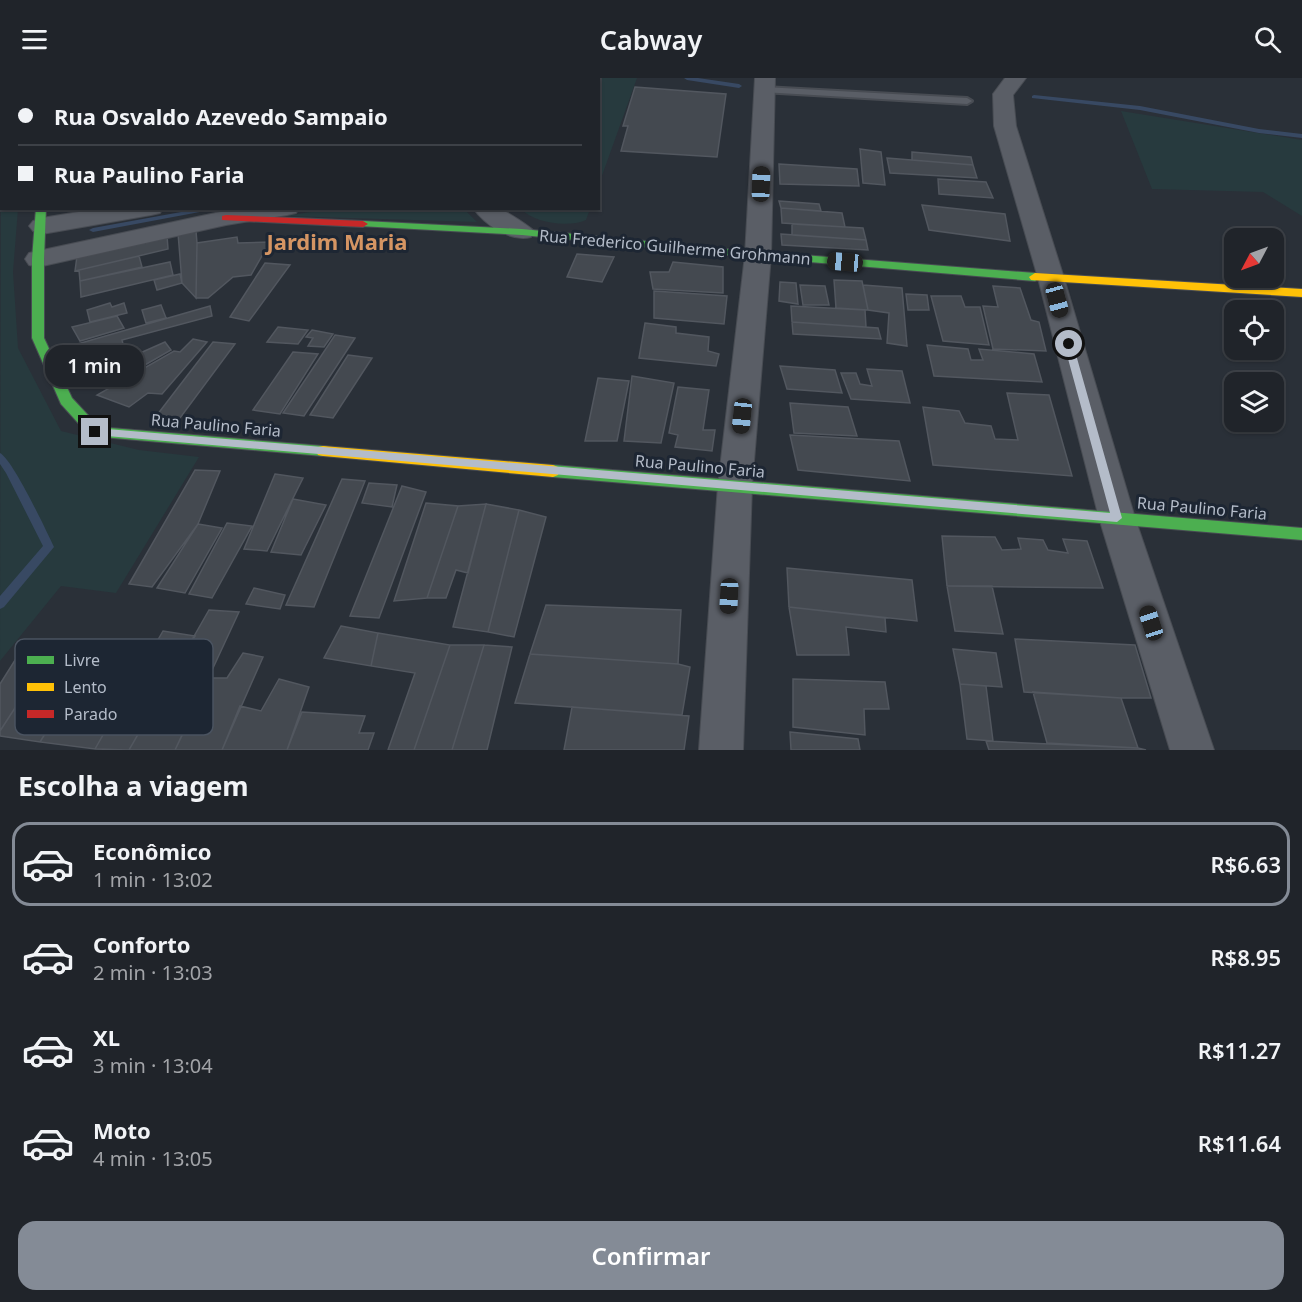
<!DOCTYPE html>
<html lang="pt">
<head>
<meta charset="utf-8">
<style>
  body { margin:0; font-family:"Noto Sans",sans-serif; background:#2d3036; color:#f1f3f6; height:100vh; display:flex; flex-direction:column; font-size:22px; white-space:nowrap }
  * { box-sizing:border-box; margin:0 }
  p { font-size:20px; color:#a2a4a8 }
  .icon { flex:none; width:33px; height:33px; fill:none; stroke:currentColor; stroke-width:2; stroke-linecap:round; stroke-linejoin:round }
  .map { position:relative; height:672px; overflow:hidden }
  .sheet { display:flex; flex-direction:column; background:#20242a; flex:1 }
  .sheet>* { flex:none }
  .guide { position:absolute; left:0px; top:0px; width:600px; height:132px; box-shadow:0 2px 4px #0004,0 0 0 2px #3d4147; display:grid; align-content:center; height:132px; padding:0 18px; background:#20242a }
  .needle { width:39px; rotate:229deg }
  .tools { position:absolute; left:1224px; top:150px; display:grid; gap:12px }
  .tools a { display:grid; place-items:center; width:60px; height:60px; border-radius:12px; background:#20242a; box-shadow:0 2px 4px #0004,0 0 0 2px #3d4147; font-size:30px }
  .end { position:absolute; width:27px; height:27px; margin:-14px; border:8px solid #b4bcc9; background:#111; box-shadow:0 0 0 3px #111 }
  .from { border-radius:50% }
  .bubble { position:absolute; height:42px; border-radius:18px; background:#20242a; box-shadow:0 2px 4px #0004,0 0 0 2px #3d4147; font-size:20px; font-weight:600; line-height:42px; text-align:center }
  .car { position:absolute; width:18px; height:36px; margin:-18px -9px; border-radius:8px; box-shadow:0 0 4px 2px #0007; background:linear-gradient(#222 24%,#8ab4d8 0 40%,#222 0 76%,#8ab4d8 0 86%,#222 0) }
  .guide b { display:flex; align-items:center; gap:21px; height:57px; font-size:22px }
  .guide b+b { border-top:2px solid #3d4147 }
  .guide i { width:15px; height:15px; background:#f1f3f6 }
  ul { padding:0; list-style:none }
  li { display:flex; align-items:center; gap:18px; height:84px; margin:0 12px 9px; padding:0 6px; border:3px solid transparent; border-radius:18px }
  li div { flex:1 }
  li b { display:block; font-size:22px }
  li em { font-style:normal; font-weight:600 }
  li.selected { border-color:#848b96 }
  li>.icon { width:54px; height:54px; stroke-width:1.5 }
  h2 { padding:0 18px; font-size:27px; line-height:72px }
  .button { display:flex; gap:12px; margin-top:auto; padding:12px 18px }
  .button a { flex:1; height:69px; border-radius:18px; background:#848b96; color:#fff; font-size:24px; font-weight:600; line-height:69px; text-align:center }
  header { display:flex; justify-content:space-between; align-items:center; height:78px; padding:0 18px; background:#20242a; font-size:27px; font-weight:600 }
  .map>svg:first-child { display:block }
  .green { fill:#273a3e }
  .lines { fill:none; stroke-linecap:round; stroke-linejoin:round }
  .stream { fill:#384963; fill-rule:evenodd }
  .building { fill:#444950; stroke:#52575f; stroke-width:1.5 }
  .lane-casing { stroke:#484c53; stroke-width:4 }
  .street-casing { stroke:#484c53; stroke-width:2 }
  .fast-casing { stroke:#484c53; stroke-width:2 }
  .slow-casing { stroke:#484c53; stroke-width:2 }
  .jam-casing { stroke:#484c53; stroke-width:2 }
  .lane { fill:#5a5e66; fill-rule:evenodd }
  .street { fill:#5a5e66; fill-rule:evenodd }
  .fast { fill:#4caf50; fill-rule:evenodd }
  .slow { fill:#ffc107; fill-rule:evenodd }
  .jam { fill:#c62828; fill-rule:evenodd }
  .route { fill:#b4bcc9 }
  .labels { text-anchor:middle; dominant-baseline:central; stroke-width:6; stroke-linejoin:round; paint-order:stroke }
  .street-label { font-size:16px; fill:#b4bcc9; stroke:#1d2633 }
  .district-label { font-size:22px; font-weight:bold; fill:#d59563; stroke:#1d2633 }
  .key { fill:#1d2633; stroke:#4a5360; stroke-width:1.5 }
  .key-label { font-size:16px; fill:#b4bcc9 }
</style>
</head>
<body>
<header><svg class="icon" aria-label="menu" viewBox="0 0 24 24"><path d="M4 6h16M4 12h16M4 18h16"/></svg>Cabway<svg class="icon" aria-label="search" viewBox="0 0 24 24"><circle cx="10" cy="10" r="6"/><path d="M15 15l6 6"/></svg></header>
<div class="map">
<svg width="1302" height="672" viewBox="0 0 1302 672">
  <rect width="100%" height="100%" fill="#2a3038"/>
  <path class="green" d="M389 0H637L599 106 598 2 383 1Z
    M1 13 2 130 18 131 13 194 18 270 61 353 139 372 199 379 116 515 61 508 0 583Z
    M1121 33 1302 62V138L1263 114 1152 111Z
    M463 130 477 144 285 138 330 131Z
    M521 131V130L590 131 586 142C568 150 534 145 521 131Z"/>
  <g class="lines">
    <path class="stream" d="M556 0H562L563 2H557Z
      M684 0H698L739 6 742 8 739 10 687 2Z
      M1034 17 1140 28 1259 51 1302 56V60L1259 55 1140 32 1032 20V18Z
      M203 130H221L93 154 89 152 93 150Z
      M0 375C13 382 46 452 54 469L4 529 0 531V518L43 468 6 395 0 386Z"/>
  </g>
  <path class="building" d="M635 9 726 16 717 79 621 73 628 48H623Z
    M860 71 881 74 885 107 863 105Z
    M912 74 971 79 973 87 912 82Z
    M887 80 973 87 977 100 890 95Z
    M779 86 857 91 859 108 780 106Z
    M938 101 986 104 993 120 939 116Z
    M779 123 819 126 821 133 781 130Z
    M922 127 1005 136 1010 163 929 152Z
    M781 130 842 135 845 149 782 145Z
    M792 146 863 150 866 162 792 157Z
    M196 153 197 165 196 220 182 205 178 155Z
    M781 156 866 162 868 172 782 167Z
    M167 157 168 171 75 193 77 178Z
    M237 159 238 165 270 164 251 197 233 199 208 220H196L197 165Z
    M577 176 614 179 602 204 567 199Z
    M139 178 142 189 80 203 79 192Z
    M170 184 173 197 81 219 80 203Z
    M673 184 723 189V215L653 211 650 194H669Z
    M265 185 290 187 249 243 230 239Z
    M180 196 182 205 157 212 154 202Z
    M834 202 862 203 868 232 836 230Z
    M780 204 796 205 798 226 779 223Z
    M800 207 825 208 829 227H803Z
    M863 207 902 210 907 268 887 265 889 235 868 232Z
    M993 208 1020 210 1031 242 1039 244 1046 273 993 271 983 228 998 229Z
    M654 213 727 218 724 246 654 240Z
    M906 216 927 217 929 232H908Z
    M931 218H961L965 229H980L989 267 943 263Z
    M110 225 112 229 124 225 127 235 90 244 87 232Z
    M161 227 166 240 146 245 142 232Z
    M210 228 212 238 122 262 125 274 81 288 74 267Z
    M791 228 865 232 866 249 792 244Z
    M117 238 124 250 80 263 72 249Z
    M792 244 878 250 881 261 793 256Z
    M645 245 676 249V255L709 259 708 273 719 276 716 288 639 280Z
    M278 249 308 252 298 266 267 264Z
    M312 252 333 256 324 269 308 268 313 260 306 259Z
    M335 257 355 260 304 338 283 335Z
    M193 261 207 264 162 316 148 315 129 329 97 317 174 273 180 274Z
    M165 264 171 272 105 310 89 287 118 278 122 283Z
    M213 264 235 266 180 340 157 337Z
    M927 267 968 271 971 282H983L979 271 1034 276 1042 304 934 298Z
    M293 274 318 276 280 336 253 332Z
    M348 277 372 280 333 340 310 337Z
    M780 288 835 292 842 315 787 311Z
    M867 291 902 293 910 325 851 321 841 295H856L860 306 872 308Z
    M632 298 674 305 661 365 624 363Z
    M598 300 629 303 617 363H585Z
    M678 309 709 312 703 352H715L712 373 675 369 678 357 669 355Z
    M1007 315 1049 317 1072 398 933 387 923 329 959 333 965 345 991 348 995 361 1018 362Z
    M790 325 848 329 857 358 794 355Z
    M790 357 899 363 910 403 798 392Z
    M195 392 220 393 198 446 152 509 129 506Z
    M275 396 303 400 267 473 244 471Z
    M342 401 365 403 314 529 286 527Z
    M369 405 397 407 392 429 362 425Z
    M402 408 426 414 379 540 350 538Z
    M293 421 326 427 301 477 271 474Z
    M426 425 458 428 427 520 394 523Z
    M486 426 519 432 488 554 453 549Z
    M486 426 468 495 456 492 446 520H427L458 428Z
    M519 432 546 439 514 559 488 554Z
    M227 445 252 448 212 520 189 516Z
    M198 446 222 450 185 515 157 510Z
    M942 458 995 459 1002 472 1021 471 1018 460 1043 462 1048 472 1068 475 1063 461 1087 463 1103 510 947 508Z
    M787 490 912 502 917 543 789 529Z
    M947 508H992L1003 556 955 553Z
    M254 510 285 517 280 531 246 526Z
    M546 527 681 532 678 586 530 576Z
    M789 529 885 540 886 554 846 549 849 577H797Z
    M209 532 239 534 175 672H129Z
    M341 548 378 555 371 588 324 580Z
    M163 553 195 558 129 672 95 671Z
    M378 555 450 567 414 672H388L415 595 371 588Z
    M1015 561 1135 567 1151 620H1121L1024 614Z
    M27 563 54 570 0 653V606Z
    M450 567H484L452 672H414Z
    M484 567 512 569 487 672H452Z
    M54 570 88 577 86 589 40 664 0 658V653Z
    M953 571 996 575 1002 609 960 606Z
    M243 575 263 579 222 672H175L210 600H227Z
    M530 576 678 586 690 589 682 637 515 625Z
    M86 589 113 594 101 618 122 623 95 671 40 664Z
    M279 601 309 609 287 672H222L240 628 261 633Z
    M793 601 885 604 889 631H864L865 657 793 649Z
    M960 606 986 608 993 663 967 661Z
    M1033 614 1121 620 1138 670 1047 665Z
    M572 629 689 638 684 672H564Z
    M302 634 365 638 359 655H374L368 672H287Z
    M790 654 858 661 860 672H791Z
    M986 663 1138 670 1146 672H989Z"/>
  <g class="lines">
    <defs>
      <path id="lane" d="M764 9 967 20 972 23 967 26 760 14 759 12Z"/>
      <path id="street" d="M64 0H84L63 2Z
        M287 0H310L286 2Z
        M337 0H358L359 2H338Z
        M755 0H775L771 177 752 407 743 672H699L718 407 745 177Z
        M1005 0H1026L1013 17 1016 48 1064 200 1135 440 1214 672H1170L1099 440 1038 200 994 48 993 16Z
        M103 130H163L160 135 151 137 42 156 33 153 29 148 33 143 42 140Z
        M239 130H299L296 135 287 137 226 147 38 189 29 187 25 181 29 175 38 173Z
        M473 130C481 130 490 129 498 130 503 131 532 150 535 154L531 159C510 164 485 147 473 130Z"/>
      <path id="fast" d="M36 130H46L44 181V260L72 320 99 349 323 368 328 369 330 373 328 377 323 378 90 358 61 326 32 260V181Z
        M363 143 522 151 738 172 1035 195 1041 199 1035 203 738 178 522 157 359 148V144Z
        M553 387 1302 450V462L553 399 548 397 546 393 548 389Z"/>
      <path id="slow" d="M1035 195 1302 211V219L1031 202 1029 199Z
        M323 368 553 387 558 389 560 393 558 397 553 399 323 378 318 377 316 373 318 369Z"/>
      <path id="jam" d="M226 137 363 143 368 146 363 149 222 142V138Z"/>
    </defs>
    <use href="#lane" class="lane-casing"/>
    <use href="#street" class="street-casing"/>
    <use href="#fast" class="fast-casing"/>
    <use href="#slow" class="slow-casing"/>
    <use href="#jam" class="jam-casing"/>
    <use href="#lane" class="lane"/>
    <use href="#street" class="street"/>
    <use href="#fast" class="fast"/>
    <use href="#slow" class="slow"/>
    <use href="#jam" class="jam"/>
  </g>
  <path class="route" d="M1066 264 1073 266 1122 440 1117 444 95 357 90 354 95 350 1110 435 1064 266Z"/>
  <g class="labels">
    <g class="street-label">
      <text transform="translate(675 169) rotate(5)">Rua Frederico Guilherme Grohmann</text>
      <text transform="translate(216 347) rotate(5)">Rua Paulino Faria</text>
      <text transform="translate(700 388) rotate(5)">Rua Paulino Faria</text>
      <text transform="translate(1202 430) rotate(5)">Rua Paulino Faria</text>
    </g>
    <g class="district-label">
      <text x="337" y="163">Jardim Maria</text>
    </g>
  </g>
  <rect x="15" y="561" width="198" height="96" rx="9" class="key"/>
  <rect x="27" y="578" width="27" height="8" fill="#4caf50"/>
  <rect x="27" y="605" width="27" height="8" fill="#ffc107"/>
  <rect x="27" y="632" width="27" height="8" fill="#c62828"/>
  <g class="key-label">
    <text x="64" y="588">Livre</text>
    <text x="64" y="615">Lento</text>
    <text x="64" y="642">Parado</text>
  </g>
</svg>
<div class="tools">
<a><svg class="needle" viewBox="-14 -14 28 28"><path d="M0-13l5 13h-10z" fill="#e53935"/><path d="M0 13l5-13h-10z" fill="#a2a4a8"/></svg></a>
<a><svg class="icon" aria-label="locate" viewBox="0 0 24 24"><circle cx="12" cy="12" r="6"/><path d="M12 2v4M12 18v4M2 12h4M18 12h4"/></svg></a>
<a><svg class="icon" aria-label="layers" viewBox="0 0 24 24"><path d="M12 4l9 5-9 5-9-5zM3 14l9 5 9-5"/></svg></a>
</div>
<i class="end from" style="left:1069px;top:266px"></i>
<i class="end" style="left:95px;top:354px"></i>
<div class="bubble" style="left:45px;top:267px;width:99px">1 min</div>
<i class="car" style="left:761px;top:106px;rotate:2deg"></i>
<i class="car" style="left:845px;top:184px;rotate:275deg"></i>
<i class="car" style="left:1057px;top:222px;rotate:165deg"></i>
<i class="car" style="left:742px;top:338px;rotate:186deg"></i>
<i class="car" style="left:729px;top:518px;rotate:183deg"></i>
<i class="car" style="left:1151px;top:545px;rotate:342deg"></i>
<div class="guide">
<b><i class="from"></i>Rua Osvaldo Azevedo Sampaio</b>
<b><i></i>Rua Paulino Faria</b>
</div>
</div>
<section class="sheet">
<h2>Escolha a viagem</h2>
<ul>
<li class="selected"><svg class="icon" aria-label="car" viewBox="0 0 24 24"><path d="M5 17H2v-5l4-1 3-4h7l3 4 3 1v5h-3M9 17h6M6 11h13"/><circle cx="7" cy="17" r="2"/><circle cx="17" cy="17" r="2"/></svg><div><b>Econômico</b><p>1 min · 13:02</p></div><em>R$6.63</em></li>
<li><svg class="icon" aria-label="car" viewBox="0 0 24 24"><path d="M5 17H2v-5l4-1 3-4h7l3 4 3 1v5h-3M9 17h6M6 11h13"/><circle cx="7" cy="17" r="2"/><circle cx="17" cy="17" r="2"/></svg><div><b>Conforto</b><p>2 min · 13:03</p></div><em>R$8.95</em></li>
<li><svg class="icon" aria-label="car" viewBox="0 0 24 24"><path d="M5 17H2v-5l4-1 3-4h7l3 4 3 1v5h-3M9 17h6M6 11h13"/><circle cx="7" cy="17" r="2"/><circle cx="17" cy="17" r="2"/></svg><div><b>XL</b><p>3 min · 13:04</p></div><em>R$11.27</em></li>
<li><svg class="icon" aria-label="car" viewBox="0 0 24 24"><path d="M5 17H2v-5l4-1 3-4h7l3 4 3 1v5h-3M9 17h6M6 11h13"/><circle cx="7" cy="17" r="2"/><circle cx="17" cy="17" r="2"/></svg><div><b>Moto</b><p>4 min · 13:05</p></div><em>R$11.64</em></li>
</ul>
<div class="button"><a>Confirmar</a></div>
</section>
</body>
</html>
